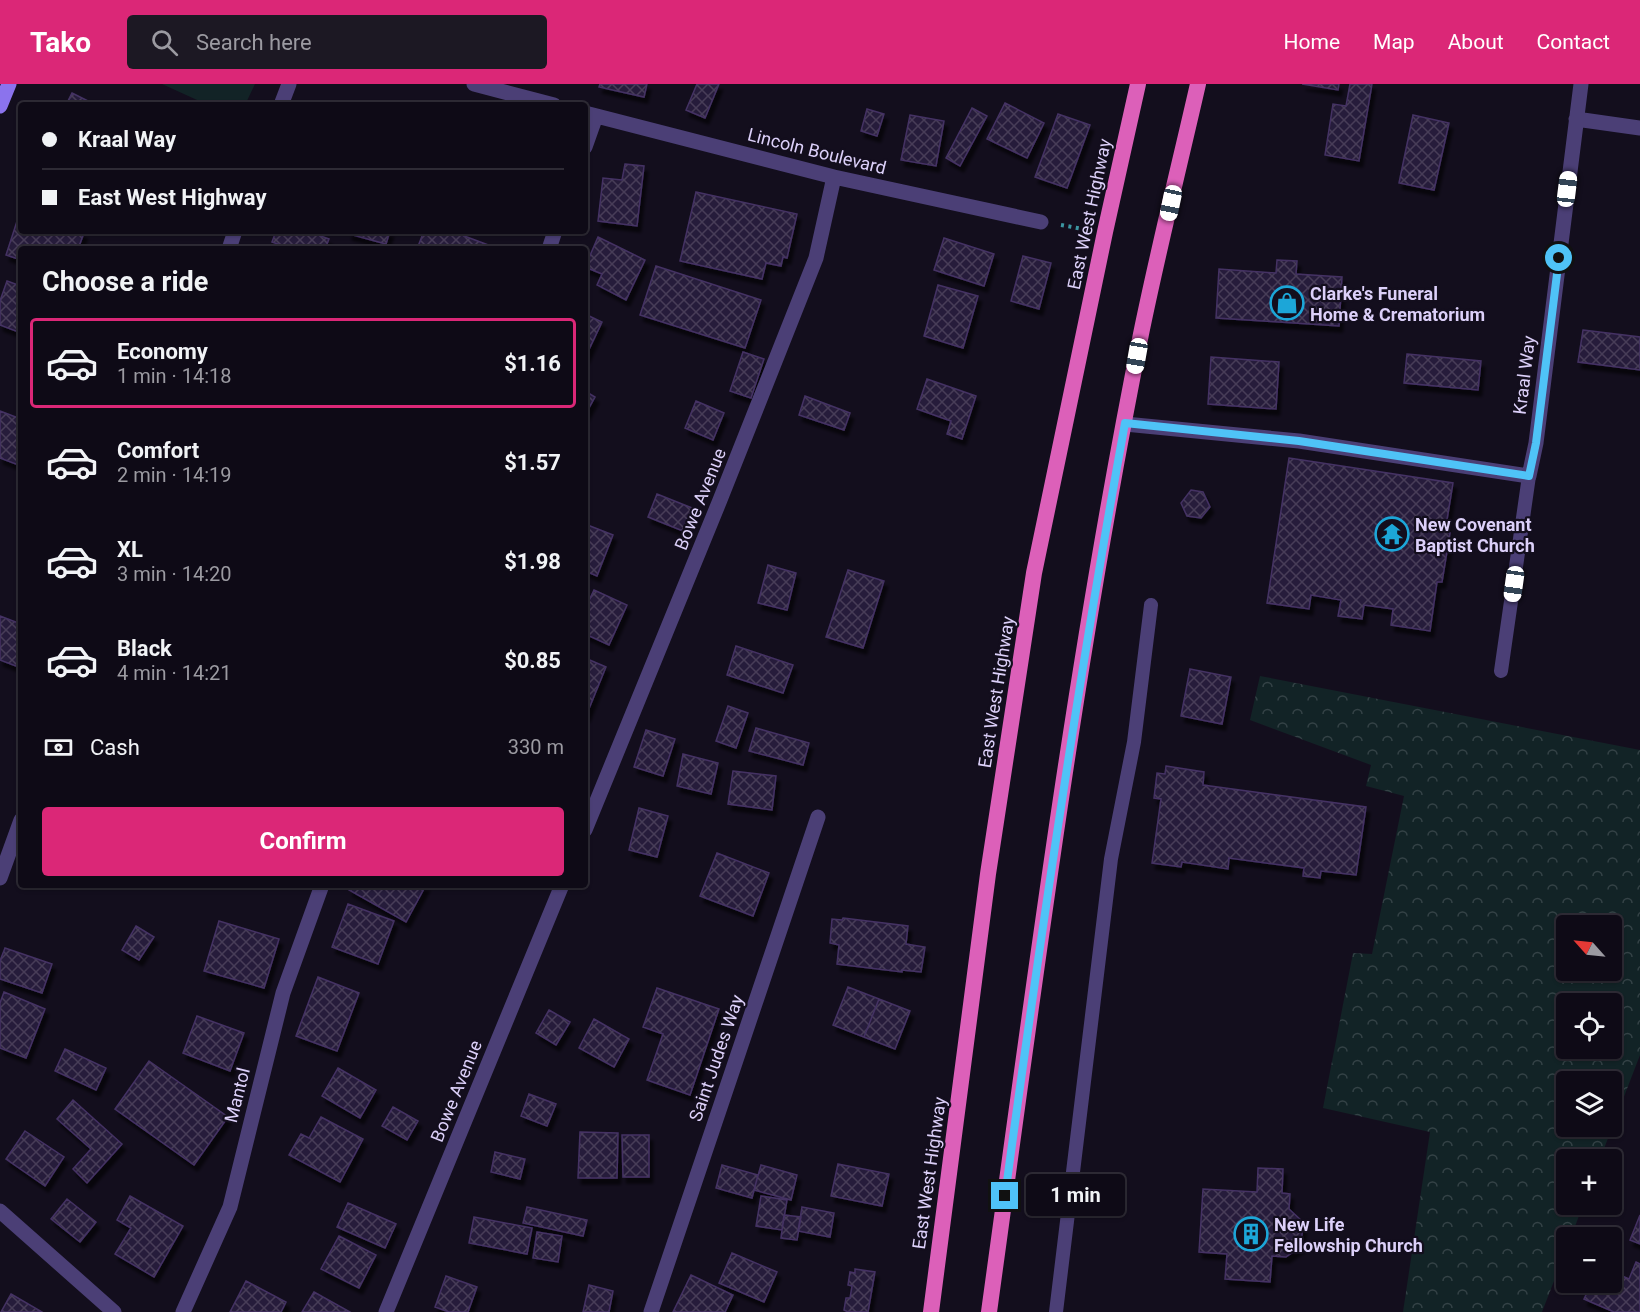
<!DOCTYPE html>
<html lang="en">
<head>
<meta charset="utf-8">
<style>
  body { margin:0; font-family:Roboto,sans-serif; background:#1c1823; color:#f1f3f6; height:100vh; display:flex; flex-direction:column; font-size:22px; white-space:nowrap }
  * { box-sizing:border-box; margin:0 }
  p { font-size:20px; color:#9b9aa1 }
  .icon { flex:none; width:33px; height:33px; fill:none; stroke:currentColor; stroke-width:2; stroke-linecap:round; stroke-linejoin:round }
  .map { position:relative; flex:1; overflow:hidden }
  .panel { position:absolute; left:18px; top:162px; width:570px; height:642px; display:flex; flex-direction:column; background:#0e0a16; border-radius:6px; box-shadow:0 2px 4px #0004,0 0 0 2px #2e2b35 }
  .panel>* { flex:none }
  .hud { position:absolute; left:18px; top:18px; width:570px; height:132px; border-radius:6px; box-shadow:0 2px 4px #0004,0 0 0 2px #2e2b35; display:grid; align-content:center; height:132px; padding:0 24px; background:#0e0a16 }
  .needle { width:39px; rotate:297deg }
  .tools { position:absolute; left:1556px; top:831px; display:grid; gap:12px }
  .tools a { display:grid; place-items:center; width:66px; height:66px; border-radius:6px; background:#0e0a16; box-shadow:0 2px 4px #0004,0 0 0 2px #2e2b35; font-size:30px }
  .end { position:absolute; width:27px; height:27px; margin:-14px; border:8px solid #4fc3f7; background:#111; box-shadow:0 0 0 3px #111 }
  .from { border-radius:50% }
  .bubble { position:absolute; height:42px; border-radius:6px; background:#0e0a16; box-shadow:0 2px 4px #0004,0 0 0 2px #2e2b35; font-size:20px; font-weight:700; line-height:42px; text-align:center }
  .car { position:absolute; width:18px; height:36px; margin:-18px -9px; border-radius:8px; box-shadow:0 0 4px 2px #0007; background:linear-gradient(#fff 24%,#345 0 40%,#fff 0 76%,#345 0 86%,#fff 0) }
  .hud b { display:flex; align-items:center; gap:21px; height:57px; font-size:22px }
  .hud b+b { border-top:2px solid #2e2b35 }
  .hud i { width:15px; height:15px; background:#f1f3f6 }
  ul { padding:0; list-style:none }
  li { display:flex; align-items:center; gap:18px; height:90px; margin:0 12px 9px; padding:0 12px; border:3px solid transparent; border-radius:6px }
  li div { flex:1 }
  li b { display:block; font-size:22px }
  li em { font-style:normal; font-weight:700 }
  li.active { border-color:#db2777 }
  li>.icon { width:54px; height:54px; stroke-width:1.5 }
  h2 { padding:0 24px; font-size:27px; line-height:72px }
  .pay { display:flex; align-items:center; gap:15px; height:66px; padding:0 24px; font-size:22px }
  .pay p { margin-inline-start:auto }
  .cta { display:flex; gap:12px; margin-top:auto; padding:12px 24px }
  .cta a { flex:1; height:69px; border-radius:6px; background:#db2777; color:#fff; font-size:24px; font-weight:700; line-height:69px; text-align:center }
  header { display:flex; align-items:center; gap:36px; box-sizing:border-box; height:84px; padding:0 30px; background:#db2777; color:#fff }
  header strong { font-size:28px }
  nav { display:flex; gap:33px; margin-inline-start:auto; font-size:21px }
  .search { width:420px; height:54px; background:#1c1823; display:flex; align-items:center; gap:15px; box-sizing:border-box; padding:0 21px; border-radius:6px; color:#9b9aa1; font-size:22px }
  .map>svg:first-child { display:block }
  .grass { fill:#122326 }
  .forest { fill:url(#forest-crowns); fill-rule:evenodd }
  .building { fill:url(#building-cross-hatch); stroke:#443264; stroke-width:1.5; filter:url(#shadow) }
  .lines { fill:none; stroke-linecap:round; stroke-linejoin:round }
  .path { stroke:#3c96a1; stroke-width:4; stroke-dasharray:3 4.5; stroke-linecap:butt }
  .service { stroke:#4b3f76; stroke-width:14 }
  .minor { stroke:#4b3f76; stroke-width:15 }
  .secondary { stroke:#8b73ed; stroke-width:15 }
  .trunk { stroke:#dc60b9; stroke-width:16 }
  .route { stroke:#4fc3f7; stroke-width:8 }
  .labels { text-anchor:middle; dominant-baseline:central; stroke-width:4.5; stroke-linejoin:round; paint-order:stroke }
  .street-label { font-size:18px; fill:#dcd0f9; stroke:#130e1d }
  .poi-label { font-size:18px; font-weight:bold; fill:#dcd0f9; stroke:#130e1d; text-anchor:start }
</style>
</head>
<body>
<header>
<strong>Tako</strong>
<div class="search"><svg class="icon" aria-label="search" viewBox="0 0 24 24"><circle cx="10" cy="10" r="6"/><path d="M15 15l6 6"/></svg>Search here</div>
<nav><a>Home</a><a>Map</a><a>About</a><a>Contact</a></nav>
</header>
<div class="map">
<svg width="1640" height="1228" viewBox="0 0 1640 1228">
  <defs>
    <pattern id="forest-crowns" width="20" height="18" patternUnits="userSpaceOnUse" patternTransform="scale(1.5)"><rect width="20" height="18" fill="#122326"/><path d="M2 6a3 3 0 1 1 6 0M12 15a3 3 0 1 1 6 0" fill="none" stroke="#344246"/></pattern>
    <pattern id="building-cross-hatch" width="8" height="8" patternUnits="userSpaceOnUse" patternTransform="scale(1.5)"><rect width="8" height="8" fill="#281d3b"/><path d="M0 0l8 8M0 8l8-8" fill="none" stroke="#473d58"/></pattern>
    <filter id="shadow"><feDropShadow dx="3.5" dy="6" stdDeviation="1.5" flood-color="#0009"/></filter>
  </defs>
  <rect width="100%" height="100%" fill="#130e1d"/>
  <path class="grass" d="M162 0H255L245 21H208Z"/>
  <path class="forest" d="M1260 592 1640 666V971L1600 1075 1566 1076V1120L1583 1121 1571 1153 1566 1154V1166L1542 1228H1403L1430 1048 1323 1024 1353 869 1372 870 1404 712 1366 702 1371 681 1250 636ZM1566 842H1611V886H1566ZM1566 920H1611V964H1566ZM1566 998H1611V1042H1566Z"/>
  <path class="building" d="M600 0H647L644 13 599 3Z
    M697 0H719L705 34 686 26Z
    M1302 0H1339L1338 6Z
    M1350 0H1372L1359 77 1325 71 1333 20 1346 22Z
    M72 9 96 21H66Z
    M1005 19 1044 39 1027 74 987 55Z
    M972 24 987 32 960 82 946 74Z
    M867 25 884 30 877 52 861 47Z
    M1058 30 1090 41 1067 104 1035 93Z
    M910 31 944 37 936 82 901 76Z
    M1413 31 1449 39 1434 106 1399 99Z
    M625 80 644 82 637 142 598 137 603 94 622 96Z
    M696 108 797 130 787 174 783 173 781 182 766 179 762 195 680 177Z
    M20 128 21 147H78L84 149 78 165H21V176L6 171Z
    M276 147H307L329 155 325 165H292L272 158Z
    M349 147H390L386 160 349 150Z
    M424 147H460L459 150 499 165H417Z
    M598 153 645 176 626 216 597 201 602 190 585 183Z
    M944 154 994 170 984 202 934 186Z
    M1023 172 1051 179 1039 225 1011 217Z
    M1277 176 1297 177 1296 190 1342 193 1339 242 1216 234 1219 185 1276 189Z
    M656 182 761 216 745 264 640 231Z
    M7 197 21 202V249L0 241V217Z
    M938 201 978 212 963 264 924 252Z
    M585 230 602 238 585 274Z
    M1583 246 1640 253V286L1578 278Z
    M743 268 764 275 751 314 730 307Z
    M1407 270 1481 277 1478 306 1404 299Z
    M1211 273 1279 278 1276 325 1208 320Z
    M927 295 976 312 962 355 947 350 951 337 917 325Z
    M585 307 595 313 585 331Z
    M805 312 850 329 844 346 799 331Z
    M696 317 724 329 713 356 685 344Z
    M0 327 21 335V382L0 374Z
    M1289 374 1453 399 1445 448 1450 449 1442 498H1437L1430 547 1391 541 1393 525 1364 521 1362 535 1338 532 1341 516 1311 511 1309 525 1267 519Z
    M1191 406 1203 408 1210 423 1201 434 1187 432 1181 419Z
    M657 410 692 424 683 447 648 433Z
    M585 440 613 451 597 492 585 487Z
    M768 481 796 489 787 526 758 519Z
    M848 486 884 497 863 564 826 553Z
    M594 506 627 521 609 561 585 550V525Z
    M0 532 21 540V584L0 576Z
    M736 562 793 581 783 609 727 591Z
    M585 574 606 583 586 632H585Z
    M1190 585 1231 593 1222 640 1181 632Z
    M728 622 748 629 736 664 716 657Z
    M756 644 809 659 803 681 749 667Z
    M646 646 675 655 663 692 634 683Z
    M683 670 718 679 711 710 677 702Z
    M1166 682 1204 688 1203 701 1366 723 1356 791 1321 787 1320 794 1303 792 1304 784 1229 774 1228 785 1182 778 1181 783 1152 779 1161 715 1154 714 1157 689 1165 690Z
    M733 687 776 692 772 726 728 720Z
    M639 724 668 732 657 773 629 766Z
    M717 769 769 789 753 832 700 812Z
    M352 801H426L406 838 349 806Z
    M348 820 394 837 378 880 332 863Z
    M843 834 908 842 906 860 925 863 921 888 902 886V888L837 880 839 861 830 859 832 835 842 836Z
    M219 837 279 855 264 904 204 887Z
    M136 842 154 853 139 876 122 866Z
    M5 864 52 880 42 909 0 895V877Z
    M318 893 359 909 337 967 296 952Z
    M848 903 879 915 864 953 833 941Z
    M657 904 719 925 690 1011 647 996 663 950 643 943Z
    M4 908 45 925 26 974 0 964V919Z
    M879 915 910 927 895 965 864 953Z
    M549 926 570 938 556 961 536 949Z
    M197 932 244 949 230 987 183 969Z
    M594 935 629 955 614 983 579 964Z
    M65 965 106 984 96 1006 55 987Z
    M149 977 228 1033 194 1081 115 1025Z
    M338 984 376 1006 360 1034 322 1012Z
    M529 1010 556 1020 547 1042 521 1032Z
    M73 1016 122 1060 87 1099 73 1085 91 1065 57 1035Z
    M393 1023 418 1037 407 1056 382 1042Z
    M321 1033 363 1055 340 1098 289 1071 301 1050 309 1054Z
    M25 1047 64 1073 45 1102 6 1075Z
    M580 1048 618 1049 617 1094H578Z
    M622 1051H649V1093H623Z
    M495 1068 525 1075 520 1095 491 1088Z
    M838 1080 889 1090 882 1122 831 1112Z
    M722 1081 758 1091 752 1114 716 1104Z
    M761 1081 797 1091 791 1116 754 1106Z
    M1258 1084 1283 1085 1282 1109 1290 1110 1289 1125 1303 1138 1301 1162 1286 1173 1272 1172 1270 1198 1225 1195 1227 1170 1199 1168 1203 1105 1257 1108Z
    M130 1112 183 1142 154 1193 115 1170 131 1144 117 1136Z
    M761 1112 787 1116 782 1146 756 1142Z
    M67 1115 96 1138 80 1158 51 1135Z
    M348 1119 396 1140 385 1164 337 1143Z
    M527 1123 587 1136 583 1152 523 1139Z
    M802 1123 834 1129 830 1153 798 1147Z
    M784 1131 801 1133 797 1156 781 1154Z
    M1640 1131V1160L1630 1156Z
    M474 1133 532 1144 527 1170 469 1159Z
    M537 1148 562 1152 558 1178 533 1174Z
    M339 1152 376 1171 359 1204 321 1185Z
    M732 1169 777 1188 764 1218 719 1199Z
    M1636 1178 1640 1180V1228H1614L1584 1215 1592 1198H1611V1187L1629 1195Z
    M855 1185 875 1188 868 1228H848L844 1226 846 1214H850L852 1202 848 1201 850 1188 855 1189Z
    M691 1191 733 1211 725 1228H673Z
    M446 1192 477 1203 468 1228H449L435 1223Z
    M246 1197 286 1218 281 1228H230Z
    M589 1201 613 1207 609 1228H583Z
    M314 1208 350 1228H302Z
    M11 1210 42 1228H1Z"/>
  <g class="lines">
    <path class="path" d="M1061 141 1083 145"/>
    <path class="service" d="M1501 587 1529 392
      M1056 1228 1111 775 1134 658 1151 521"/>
    <path class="minor" d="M474 0 554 21
      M281 21 289 0
      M585 29 834 93 1041 138
      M1576 35 1640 44
      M585 63 596 32
      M229 165 235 147
      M549 165 555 147
      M1125 340 1299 357 1529 392 1536 359 1581 0
      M585 746 720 416 816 174 834 93
      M0 794 21 736
      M0 1127 114 1228
      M183 1228 230 1123 283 909 322 801
      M386 1228 562 801
      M651 1228 818 733"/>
    <path class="secondary" d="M0 22 9 0"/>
    <path class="trunk" d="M931 1228 988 790 1034 489 1105 148 1138 0
      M989 1228C1034 901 1076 574 1141 250 1158 167 1179 83 1198 0"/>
  </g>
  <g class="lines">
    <path class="route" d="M1005 1112C1040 854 1078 596 1125 339L1299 357 1529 392 1536 359 1559 174"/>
  </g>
  <defs>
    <symbol id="shop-ring" viewBox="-11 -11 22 22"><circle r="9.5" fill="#130e1d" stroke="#1ca6d8" stroke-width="1.5"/><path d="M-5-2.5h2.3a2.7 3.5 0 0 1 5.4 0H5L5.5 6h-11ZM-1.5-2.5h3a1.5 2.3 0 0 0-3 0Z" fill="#1ca6d8"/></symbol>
    <symbol id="temple-ring" viewBox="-11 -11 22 22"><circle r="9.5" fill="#130e1d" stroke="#1ca6d8" stroke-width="1.5"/><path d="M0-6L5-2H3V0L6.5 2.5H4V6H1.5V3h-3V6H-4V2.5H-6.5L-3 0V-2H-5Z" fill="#1ca6d8"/></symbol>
    <symbol id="building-ring" viewBox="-11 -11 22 22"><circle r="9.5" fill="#130e1d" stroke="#1ca6d8" stroke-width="1.5"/><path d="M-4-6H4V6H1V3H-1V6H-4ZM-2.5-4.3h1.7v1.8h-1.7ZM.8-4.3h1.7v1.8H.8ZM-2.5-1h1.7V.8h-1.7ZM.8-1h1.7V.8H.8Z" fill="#1ca6d8"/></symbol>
  </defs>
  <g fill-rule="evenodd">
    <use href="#shop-ring" x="1268" y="200" width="38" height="38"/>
    <use href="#temple-ring" x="1373" y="431" width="38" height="38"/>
    <use href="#building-ring" x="1232" y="1131" width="38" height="38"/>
  </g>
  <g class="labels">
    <g class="street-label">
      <text transform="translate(817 67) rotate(14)">Lincoln Boulevard</text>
      <text transform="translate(1089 130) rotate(-78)">East West Highway</text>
      <text transform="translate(1524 291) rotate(-83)">Kraal Way</text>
      <text transform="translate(700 415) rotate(-68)">Bowe Avenue</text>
      <text transform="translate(996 608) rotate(-81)">East West Highway</text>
      <text transform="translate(716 974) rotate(-71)">Saint Judes Way</text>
      <text transform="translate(456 1007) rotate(-68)">Bowe Avenue</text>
      <text transform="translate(237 1011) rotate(-76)">Mantol</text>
      <text transform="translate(929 1089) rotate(-82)">East West Highway</text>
    </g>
    <g class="poi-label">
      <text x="1310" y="209">Clarke's Funeral<tspan x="1310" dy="21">Home &amp; Crematorium</tspan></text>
      <text x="1415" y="440">New Covenant<tspan x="1415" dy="21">Baptist Church</tspan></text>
      <text x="1274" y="1140">New Life<tspan x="1274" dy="21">Fellowship Church</tspan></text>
    </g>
  </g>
</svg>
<div class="tools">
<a><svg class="needle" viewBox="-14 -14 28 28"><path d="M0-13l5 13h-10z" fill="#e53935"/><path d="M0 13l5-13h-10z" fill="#9b9aa1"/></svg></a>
<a><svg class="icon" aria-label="locate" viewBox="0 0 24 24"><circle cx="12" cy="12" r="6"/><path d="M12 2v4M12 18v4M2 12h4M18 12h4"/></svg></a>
<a><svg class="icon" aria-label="layers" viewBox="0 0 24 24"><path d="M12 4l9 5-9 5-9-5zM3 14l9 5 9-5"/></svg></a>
<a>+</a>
<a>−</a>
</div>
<i class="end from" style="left:1559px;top:174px"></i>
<i class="end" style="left:1005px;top:1112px"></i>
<div class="bubble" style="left:1026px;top:1090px;width:99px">1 min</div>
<i class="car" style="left:1567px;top:105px;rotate:7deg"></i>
<i class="car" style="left:1171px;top:119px;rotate:192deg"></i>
<i class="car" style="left:1137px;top:272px;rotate:190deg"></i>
<i class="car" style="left:1514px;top:500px;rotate:188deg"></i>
<div class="hud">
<b><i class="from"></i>Kraal Way</b>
<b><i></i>East West Highway</b>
</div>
<section class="panel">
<h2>Choose a ride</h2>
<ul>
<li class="active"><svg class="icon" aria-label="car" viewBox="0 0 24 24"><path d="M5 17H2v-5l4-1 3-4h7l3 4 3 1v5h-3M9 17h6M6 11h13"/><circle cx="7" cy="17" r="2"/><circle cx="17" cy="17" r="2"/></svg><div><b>Economy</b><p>1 min · 14:18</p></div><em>$1.16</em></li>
<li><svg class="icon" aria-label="car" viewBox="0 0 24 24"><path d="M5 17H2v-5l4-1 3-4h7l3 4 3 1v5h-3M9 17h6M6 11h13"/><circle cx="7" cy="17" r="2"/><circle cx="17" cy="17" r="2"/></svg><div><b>Comfort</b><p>2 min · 14:19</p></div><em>$1.57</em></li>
<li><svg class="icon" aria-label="car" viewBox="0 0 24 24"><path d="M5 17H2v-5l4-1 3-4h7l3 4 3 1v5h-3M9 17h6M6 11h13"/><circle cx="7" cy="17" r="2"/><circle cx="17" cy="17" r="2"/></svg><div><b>XL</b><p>3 min · 14:20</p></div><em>$1.98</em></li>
<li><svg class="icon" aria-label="car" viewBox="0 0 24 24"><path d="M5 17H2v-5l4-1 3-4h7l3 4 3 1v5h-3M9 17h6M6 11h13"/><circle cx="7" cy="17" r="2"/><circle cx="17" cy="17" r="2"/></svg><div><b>Black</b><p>4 min · 14:21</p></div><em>$0.85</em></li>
</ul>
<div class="pay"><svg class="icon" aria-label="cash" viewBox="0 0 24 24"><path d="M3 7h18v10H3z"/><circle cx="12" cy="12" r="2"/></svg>Cash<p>330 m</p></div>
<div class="cta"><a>Confirm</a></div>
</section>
</div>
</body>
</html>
